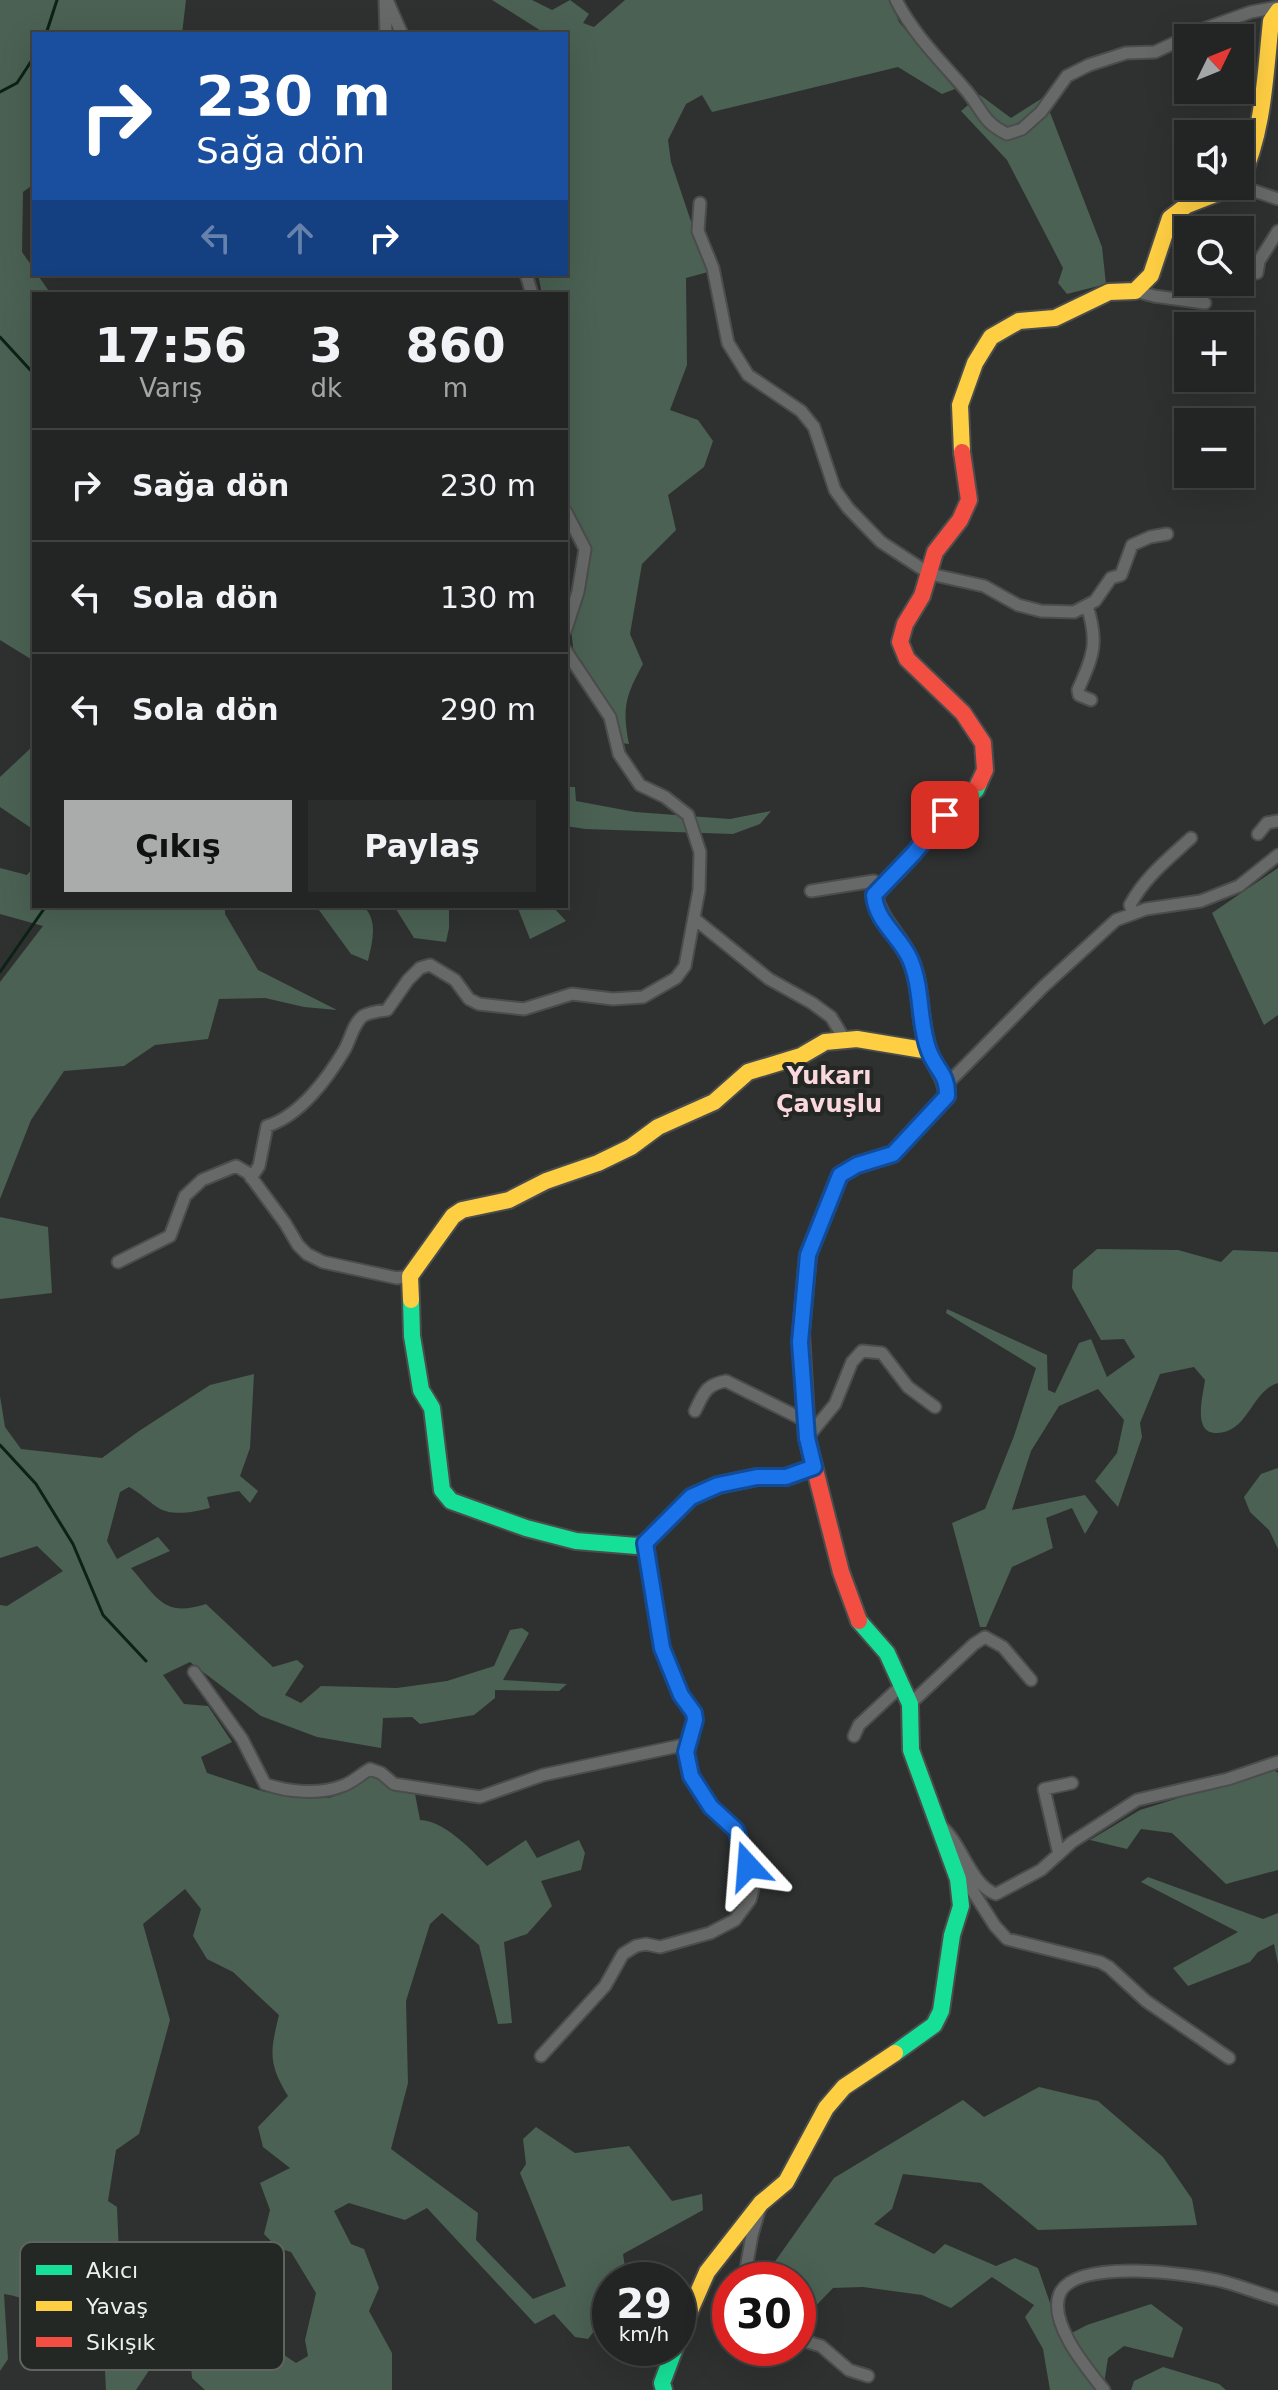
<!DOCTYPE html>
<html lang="tr">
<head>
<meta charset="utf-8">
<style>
	body { margin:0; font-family:"DejaVu Sans",sans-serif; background:#2b2d2c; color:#f1f3f6; height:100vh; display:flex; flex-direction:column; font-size:30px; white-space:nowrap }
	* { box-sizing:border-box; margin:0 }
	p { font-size:26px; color:#a3a5a6 }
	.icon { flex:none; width:44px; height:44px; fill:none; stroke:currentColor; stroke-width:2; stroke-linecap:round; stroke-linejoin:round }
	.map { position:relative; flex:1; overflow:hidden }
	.side { position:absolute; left:32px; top:292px; width:536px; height:616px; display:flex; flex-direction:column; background:#232524; border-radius:0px; box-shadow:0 8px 32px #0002,0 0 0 2px #404241 }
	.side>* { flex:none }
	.hud { position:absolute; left:32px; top:32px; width:536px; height:244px; border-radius:0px; box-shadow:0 8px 32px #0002,0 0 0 2px #404241; background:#1a4fa0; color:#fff; overflow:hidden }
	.needle { width:52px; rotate:47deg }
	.tools { position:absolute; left:1174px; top:24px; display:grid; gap:16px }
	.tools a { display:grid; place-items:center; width:80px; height:80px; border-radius:0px; background:#232524; box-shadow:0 8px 32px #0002,0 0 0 2px #404241; font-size:40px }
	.speed { position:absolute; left:592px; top:2262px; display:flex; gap:16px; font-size:40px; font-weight:700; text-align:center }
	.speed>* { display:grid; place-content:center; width:104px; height:104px; border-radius:50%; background:#232524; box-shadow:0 8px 32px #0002,0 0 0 2px #404241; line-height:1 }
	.speed small { font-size:20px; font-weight:400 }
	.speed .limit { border:12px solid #d22; background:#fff; color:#111 }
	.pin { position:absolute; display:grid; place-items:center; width:68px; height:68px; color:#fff; margin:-34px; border-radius:16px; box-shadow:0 4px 12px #0006 }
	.me { position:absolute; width:88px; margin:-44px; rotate:341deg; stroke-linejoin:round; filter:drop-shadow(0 0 6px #0008) }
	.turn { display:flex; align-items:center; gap:28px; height:168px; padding:0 32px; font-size:36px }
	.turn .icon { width:104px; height:104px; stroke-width:2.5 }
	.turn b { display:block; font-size:56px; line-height:68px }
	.lanes { display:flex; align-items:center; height:76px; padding:0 32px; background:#0003; justify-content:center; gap:40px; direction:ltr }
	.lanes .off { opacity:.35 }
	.eta { display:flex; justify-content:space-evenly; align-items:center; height:136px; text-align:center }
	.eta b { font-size:48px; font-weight:800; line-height:56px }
	.action { display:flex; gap:16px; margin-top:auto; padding:16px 32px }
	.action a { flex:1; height:92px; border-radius:0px; background:#aaacac; color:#111; font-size:32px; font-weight:800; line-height:92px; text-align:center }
	.action a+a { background:#2b2d2c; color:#f1f3f6 }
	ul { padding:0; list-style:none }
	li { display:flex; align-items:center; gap:24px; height:112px; padding:0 32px; border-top:2px solid #404241 }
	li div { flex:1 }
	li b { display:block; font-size:30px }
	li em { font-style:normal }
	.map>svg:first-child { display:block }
	.forest { fill:#4a6153 }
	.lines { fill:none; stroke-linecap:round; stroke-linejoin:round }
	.stream { stroke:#0c2216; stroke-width:3 }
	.street-casing { stroke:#4b4d4c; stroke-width:15 }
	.fast-casing { stroke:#4b4d4c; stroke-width:20 }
	.slow-casing { stroke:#4b4d4c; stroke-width:20 }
	.jam-casing { stroke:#4b4d4c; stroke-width:20 }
	.street { stroke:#676968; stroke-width:11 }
	.fast { stroke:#16e098; stroke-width:16 }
	.slow { stroke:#ffcf43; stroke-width:16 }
	.jam { stroke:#f24e42; stroke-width:16 }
	.route-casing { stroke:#114b97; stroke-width:20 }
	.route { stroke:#1a73e8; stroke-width:14 }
	.labels { text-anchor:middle; stroke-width:8; stroke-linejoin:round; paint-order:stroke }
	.quarter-label { font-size:24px; font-weight:bold; fill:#fbd8de; stroke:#242825 }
	.key { fill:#242825; stroke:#606461; stroke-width:2 }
	.key-label { font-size:22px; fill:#edefee }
</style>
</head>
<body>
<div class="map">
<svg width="1278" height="2390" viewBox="0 0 1278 2390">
	<rect width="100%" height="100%" fill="#2f3130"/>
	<!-- forest -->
	<path class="forest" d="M0 0H186L182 34H34V184L23 192 22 252 34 269V274H37L51 294H34V661L0 640Z
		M492 0H532L552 10 570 0 589 14 583 23 594 27 625 0H890L899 22 955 89 942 94 898 67 712 112 702 95 686 104 668 140 671 162 708 272 686 278 687 365 670 410 698 420 713 441 704 467 668 495 676 530 642 564 630 634 643 664C625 697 622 708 629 744L621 743 574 655 571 629 585 582 590 547 566 503V294H542L538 274H566L568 48 566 34H546Z
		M980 95 1011 118 1044 97 1102 247 1106 284 1067 294 1058 283 1063 268 1007 160 961 111Z
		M34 745V830L0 807V777Z
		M566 787H575L576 801 635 812 730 819 771 811 760 824 733 834 585 829 566 826Z
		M34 866V906H225V914L258 970 337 1010 304 1007 265 998 219 999 208 1039 155 1045 124 1066 64 1071 31 1120 0 1199V982L43 926 0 914V868L27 875Z
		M1278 868V1015L1264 1025 1212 913Z
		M316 906H363C379 921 372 942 368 961L351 954Z
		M394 906H449V928L446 942 414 938Z
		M517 906H552L566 921 530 939Z
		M0 1217 48 1227 52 1293 0 1299Z
		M1097 1249 1178 1250 1221 1262 1233 1250 1278 1252V1383C1251 1391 1249 1432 1217 1433 1192 1434 1203 1396 1205 1380L1194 1367 1160 1374 1140 1423 1142 1437 1118 1507 1095 1481 1117 1453 1124 1420 1098 1389 1059 1406 1031 1451 1012 1510 1085 1495 1098 1512 1085 1534 1072 1508 1046 1518 1053 1548 1012 1567 986 1627H980L952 1523 985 1509 1014 1436 1036 1368 946 1313 947 1309 1047 1355 1048 1390 1055 1393 1079 1343 1091 1339 1107 1377 1135 1357 1124 1339 1101 1340 1072 1288 1073 1270Z
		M254 1374 250 1448 240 1476 258 1491 250 1503 239 1491 207 1497 210 1508C194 1512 171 1517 157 1507 147 1500 140 1493 129 1487L120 1492 107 1541 117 1559 158 1537 170 1551 131 1568C157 1597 163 1618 206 1604L273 1667 297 1660 304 1666 285 1695 301 1703 321 1686 397 1688 447 1681 494 1666 510 1630 522 1628 529 1633 503 1680 567 1684 559 1691 495 1690V1698L474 1715 420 1724 412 1717 383 1718 381 1748 317 1737 261 1716 190 1662 163 1675 184 1704 208 1706 232 1742 201 1757 207 1773 265 1792 329 1798 347 1791 365 1777H375L396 1791 415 1794 420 1820C444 1821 470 1848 487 1866L526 1840 537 1858 579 1840 585 1853 581 1870 541 1881 552 1906 527 1934 504 1942 512 2023 498 2024 479 1945 442 1913 430 1924 406 2001 408 2083 391 2149 478 2213 476 2240 533 2299 566 2286 520 2173 526 2164 523 2139 536 2127 575 2153 629 2146 672 2201 702 2194 703 2210 623 2254 627 2280H610V2310L588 2339 575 2337 554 2314 535 2324 427 2208 405 2220 349 2203 334 2211 351 2244 364 2249 379 2288 369 2311 392 2353V2390H205L192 2378 189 2345 197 2319 225 2310 232 2341H247L255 2349 278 2351 296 2363 308 2356 305 2340 316 2293 291 2252 278 2248 264 2234 270 2210 260 2183 290 2168 263 2147 258 2127 288 2096C268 2063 270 2052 279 2015L233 1972 207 1959 193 1936 201 1909 185 1889 143 1924 170 2020 139 2134 116 2150 108 2201 117 2207 120 2277 129 2284 163 2254H180L177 2290 190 2301 191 2314 156 2342 158 2357 136 2390H106L105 2370 71 2371C56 2331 51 2301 4 2294L8 2359 0 2371V1605L7 1606 63 1571 37 1546 0 1558V1396L5 1427 21 1449 102 1458 139 1431 210 1385Z
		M1278 1468V1549L1269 1530 1250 1512 1244 1497 1261 1474Z
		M1272 1769 1278 1773V1870L1226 1884 1172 1833 1141 1829 1127 1849 1090 1840 1140 1810Z
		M1148 1877 1263 1919 1278 1913V1964L1274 1944 1258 1952 1250 1962 1188 1986 1173 1968 1238 1932 1141 1882Z
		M1039 2087 1098 2101 1163 2157 1192 2199 1197 2225 1038 2230 981 2183 903 2174 892 2209 874 2224 934 2254 945 2244 996 2266 1015 2258 1038 2268 1062 2338 1087 2325 1151 2304 1183 2328 1173 2358 1124 2346 1108 2358 1103 2390H1050L1043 2349 1025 2317 1034 2305 992 2277 951 2308 922 2295 863 2287 833 2288 807 2315 798 2312V2280H773L769 2270 834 2178 963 2100 984 2117Z
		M1163 2367 1219 2384 1226 2390H1131L1134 2381Z"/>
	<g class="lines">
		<!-- stream -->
		<path class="stream" d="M46 34 57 0
			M0 92 17 83 34 57
			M0 337 34 374
			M0 972 46 906
			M0 1445 36 1484 73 1544 103 1615 146 1661"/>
		<defs>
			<path id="street" d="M387 0 402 34
				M896 0C914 35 940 60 965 89 983 110 981 121 1007 134L1022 129 1041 112 1067 76 1089 65 1126 53 1155 52 1206 28 1251 12 1278 7
				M385 1 386 34
				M1240 186 1278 199
				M700 203 698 231 713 268 728 343 748 375 801 411 814 427 835 490 848 508 881 542 930 574 984 586 1018 605 1041 611 1074 612 1095 601 1111 578 1121 575 1132 545 1150 537 1167 534
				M1257 273 1259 261 1278 231
				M526 274 532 294
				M1135 291 1154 296 1205 303
				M566 512 585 549 578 592 566 629
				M1087 606C1099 643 1093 656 1078 690L1079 695 1091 700
				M1258 834 1267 823 1278 821
				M811 891 874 881 883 886
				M1133 914 1130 905C1144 878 1168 859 1191 838
				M696 920 769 979 812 1003 831 1017 845 1040
				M948 1083 1043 987 1116 920 1146 909 1201 901 1239 886 1278 855
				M251 1178 259 1166 267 1126C300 1116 328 1078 345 1049 351 1038 353 1024 363 1016 370 1012 379 1011 387 1010L408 980 420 968 430 965 455 980 469 999 479 1004 524 1009 572 994 613 999 643 997 676 978 685 966 699 890 700 852 688 815 665 797 640 785 619 754 610 717 566 651
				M118 1262 170 1236 185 1196 202 1180 236 1166 248 1173 285 1223 298 1245 307 1254 323 1262 397 1278 410 1276
				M695 1411C704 1393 705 1385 726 1381L806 1421
				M807 1438 835 1404 852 1362 862 1351 882 1353 908 1387 935 1407
				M194 1672 242 1739 265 1784C287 1792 320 1795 342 1786 352 1783 361 1774 370 1769L381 1773 394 1784 480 1797 543 1775 688 1744
				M910 1704 974 1644 985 1637 1003 1647 1031 1680
				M854 1736 859 1725 902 1685
				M940 1825C962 1843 970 1885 996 1894L1041 1870 1072 1842 1137 1800 1228 1779 1278 1762
				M1059 1854 1044 1789 1072 1783
				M960 1871 995 1926 1007 1939 1100 1962 1109 1967 1146 2001 1229 2058
				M541 2056 605 1986 623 1954 636 1946 646 1944 660 1947 710 1933 735 1920 750 1900 753 1889 736 1830 711 1807 691 1776 686 1752 695 1720 694 1713 681 1695 662 1648 645 1543
				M744 2280 752 2235 759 2211
				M798 2339 821 2346 849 2370 868 2376
				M1104 2390C1088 2370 1047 2322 1060 2293 1077 2257 1193 2274 1225 2282 1243 2287 1261 2294 1278 2299"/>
			<path id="fast" d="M411 1300 412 1336 421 1390 432 1408 442 1490 451 1501 526 1528 576 1541 637 1546 645 1543 691 1497 718 1485 757 1477H786L814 1467
				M801 1333 808 1255 840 1175 857 1165 893 1154 947 1096C947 1077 935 1067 929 1051 918 1021 923 988 910 959 900 936 879 921 874 895L914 853 945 815 976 790 979 783
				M859 1621 887 1653 910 1704 911 1750 958 1879 961 1906 952 1935 941 2011 934 2025 895 2053
				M664 2390 662 2383 675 2348"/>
			<path id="slow" d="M1240 182C1264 131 1265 76 1271 21L1278 11
				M962 452 960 405 975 363 991 337 1019 321 1055 318 1109 292 1135 291 1151 275 1170 218 1187 205 1236 186
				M411 1300 410 1276 453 1216 462 1210 509 1200 546 1181 598 1163 631 1147 658 1127 714 1102 748 1072 801 1056 825 1042 857 1039 929 1051
				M678 2338 707 2272 761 2203 786 2182 826 2108 844 2087 895 2053"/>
			<path id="jam" d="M962 452 969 500 960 520 935 552 922 596 905 624 900 642 907 659 963 713 983 743 985 770 979 783
				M801 1333 807 1438 841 1572 859 1621"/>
		</defs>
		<!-- street casing -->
		<use href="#street" class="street-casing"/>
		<!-- fast casing -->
		<use href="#fast" class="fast-casing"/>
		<!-- slow casing -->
		<use href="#slow" class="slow-casing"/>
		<!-- jam casing -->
		<use href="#jam" class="jam-casing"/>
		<!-- street -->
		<use href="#street" class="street"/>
		<!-- fast -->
		<use href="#fast" class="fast"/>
		<!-- slow -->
		<use href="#slow" class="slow"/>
		<!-- jam -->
		<use href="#jam" class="jam"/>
	</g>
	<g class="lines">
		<defs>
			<path id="route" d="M748 1866 736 1830 711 1807 691 1776 686 1752 695 1720 694 1713 681 1695 662 1648 645 1543 691 1497 718 1485 757 1477H786L814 1467 807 1438 800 1342 808 1255 840 1175 857 1165 893 1154 947 1096C948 1074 936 1070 929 1051 918 1023 923 989 910 959 900 936 876 922 874 895L914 853 945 815"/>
		</defs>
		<!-- route casing -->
		<use href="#route" class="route-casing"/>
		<!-- route -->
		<use href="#route" class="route"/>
	</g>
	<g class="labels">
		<!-- quarter labels -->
		<g class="quarter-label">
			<text x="829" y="1084">Yukarı<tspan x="829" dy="28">Çavuşlu</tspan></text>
		</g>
	</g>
	<!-- legend -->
	<rect x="20" y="2242" width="264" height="128" rx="12" class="key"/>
	<rect x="36" y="2265" width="36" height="10" fill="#16e098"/>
	<rect x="36" y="2301" width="36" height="10" fill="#ffcf43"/>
	<rect x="36" y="2337" width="36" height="10" fill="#f24e42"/>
	<g class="key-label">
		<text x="86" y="2278">Akıcı</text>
		<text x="86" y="2314">Yavaş</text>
		<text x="86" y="2350">Sıkışık</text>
	</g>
</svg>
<div class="tools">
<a><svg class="needle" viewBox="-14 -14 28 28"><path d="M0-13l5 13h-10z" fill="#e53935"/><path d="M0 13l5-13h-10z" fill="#a3a5a6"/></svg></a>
<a><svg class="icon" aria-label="sound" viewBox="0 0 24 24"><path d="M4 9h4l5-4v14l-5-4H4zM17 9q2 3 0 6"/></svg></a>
<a><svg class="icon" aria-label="search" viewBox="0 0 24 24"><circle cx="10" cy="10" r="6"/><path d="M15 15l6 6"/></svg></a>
<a>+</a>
<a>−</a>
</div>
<div class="speed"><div>29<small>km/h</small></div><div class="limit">30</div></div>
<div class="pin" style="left:945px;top:815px;background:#d93025"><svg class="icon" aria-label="arrive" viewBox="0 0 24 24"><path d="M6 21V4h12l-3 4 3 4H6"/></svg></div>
<svg class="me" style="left:748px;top:1866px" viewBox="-20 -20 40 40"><path d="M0-17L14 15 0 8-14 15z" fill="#1a73e8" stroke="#fff" stroke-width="4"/></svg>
<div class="hud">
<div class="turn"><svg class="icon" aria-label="right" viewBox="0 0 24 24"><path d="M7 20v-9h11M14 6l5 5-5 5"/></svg><div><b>230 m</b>Sağa dön</div></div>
<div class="lanes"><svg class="icon off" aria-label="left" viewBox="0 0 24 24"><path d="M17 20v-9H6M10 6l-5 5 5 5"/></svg><svg class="icon off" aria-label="ahead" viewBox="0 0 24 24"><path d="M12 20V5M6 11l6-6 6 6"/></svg><svg class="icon" aria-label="right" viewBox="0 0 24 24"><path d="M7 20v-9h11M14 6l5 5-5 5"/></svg></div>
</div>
<section class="side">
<div class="eta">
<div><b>17:56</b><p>Varış</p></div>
<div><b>3</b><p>dk</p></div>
<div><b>860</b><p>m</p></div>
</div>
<ul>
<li><svg class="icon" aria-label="right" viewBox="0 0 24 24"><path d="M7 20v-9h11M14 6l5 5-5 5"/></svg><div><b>Sağa dön</b></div><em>230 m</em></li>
<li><svg class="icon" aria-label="left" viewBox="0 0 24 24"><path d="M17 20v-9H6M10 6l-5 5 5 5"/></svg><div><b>Sola dön</b></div><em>130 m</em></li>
<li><svg class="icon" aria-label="left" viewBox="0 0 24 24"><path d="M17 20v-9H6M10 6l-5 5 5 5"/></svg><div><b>Sola dön</b></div><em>290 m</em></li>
</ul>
<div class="action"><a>Çıkış</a><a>Paylaş</a></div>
</section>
</div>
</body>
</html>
